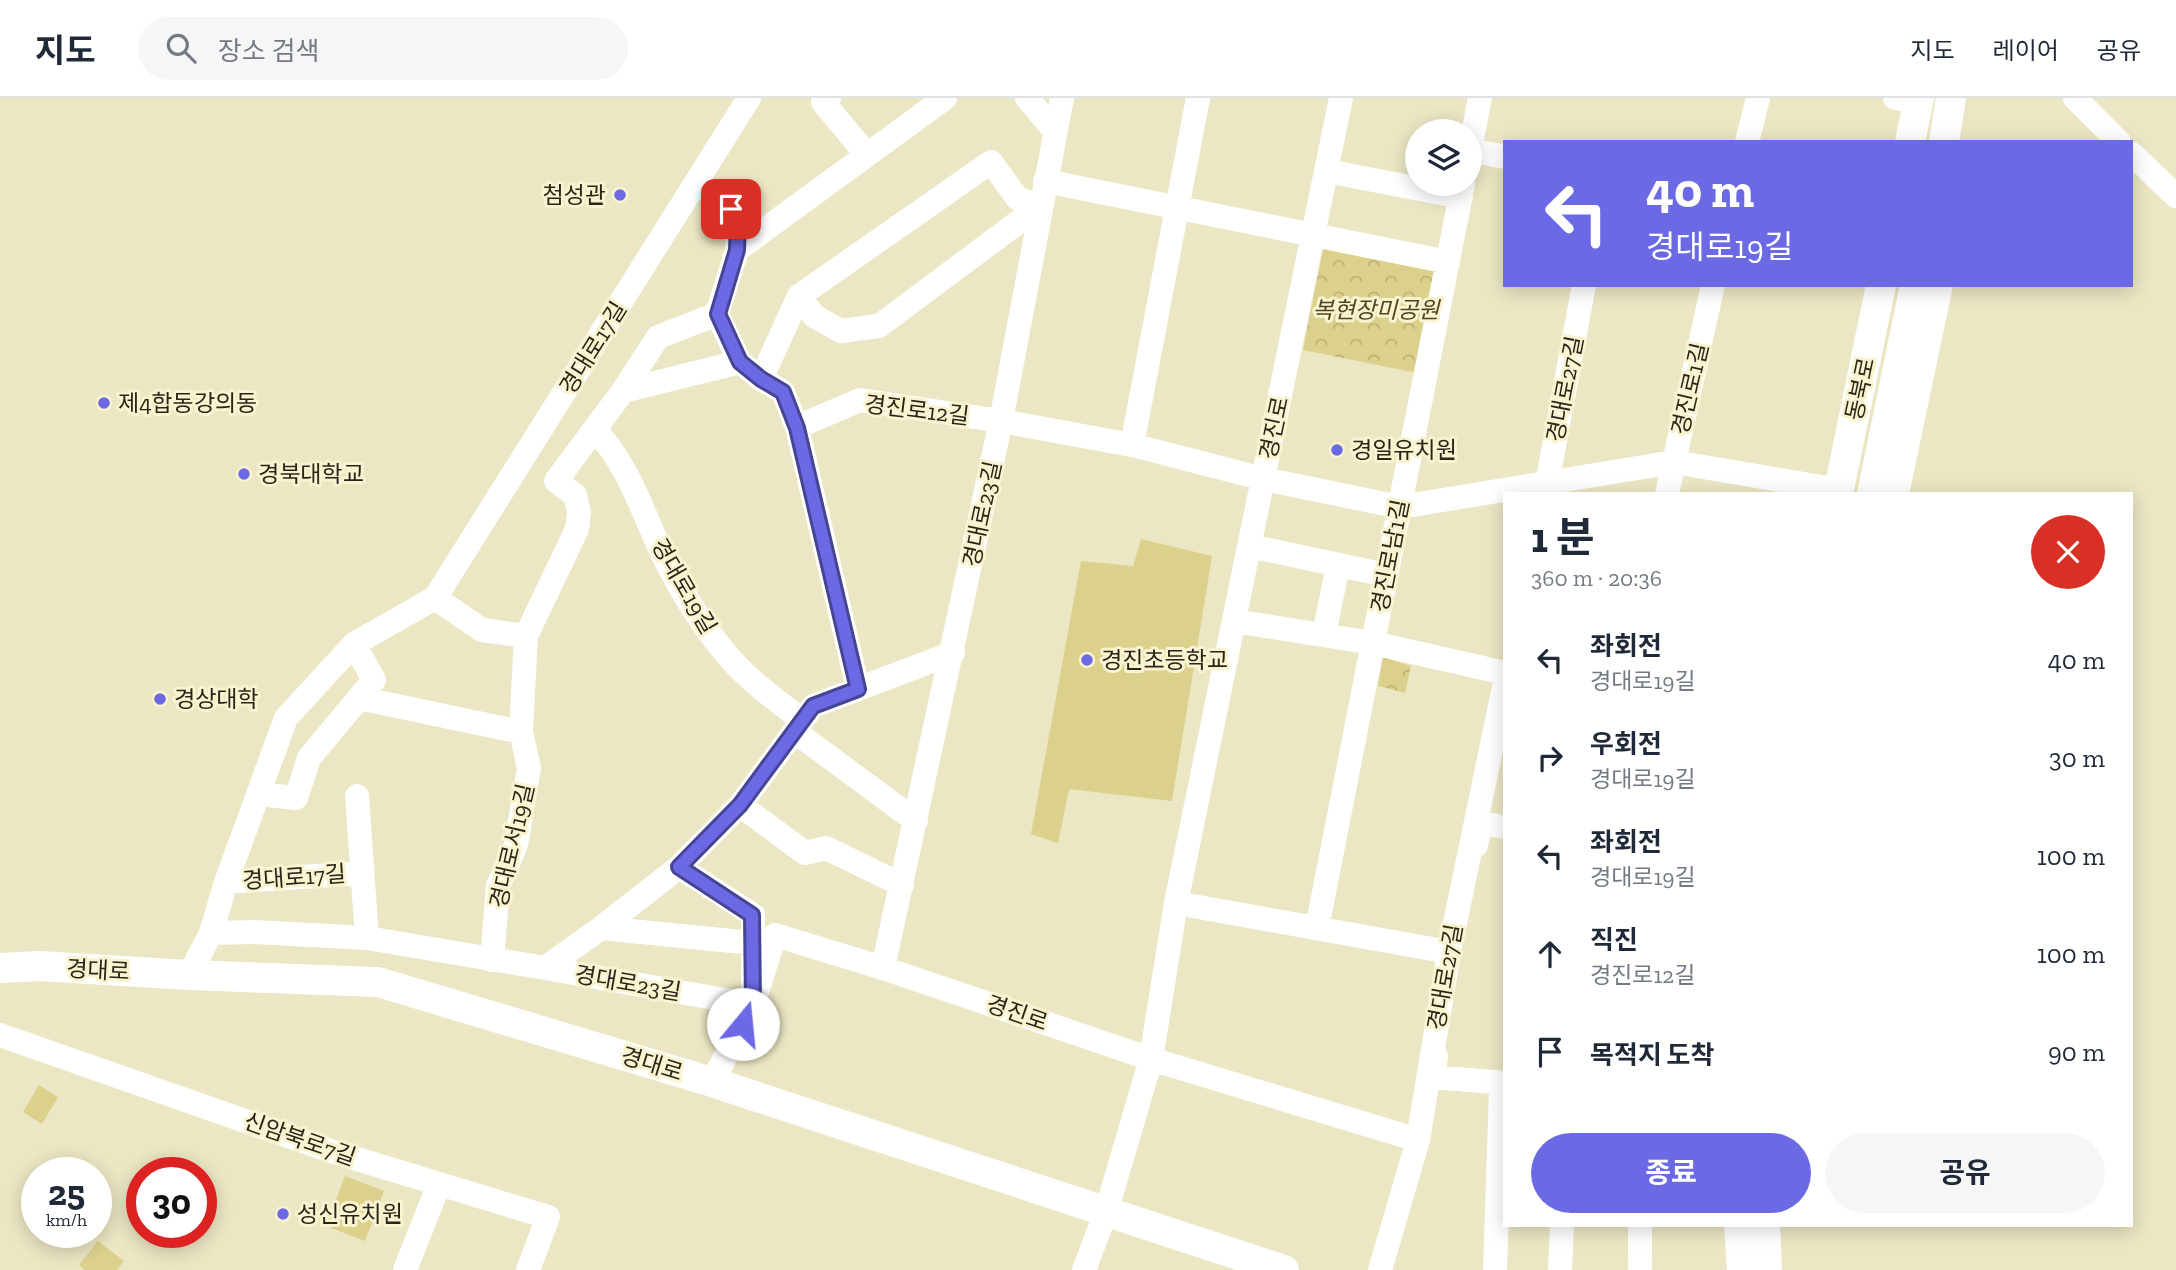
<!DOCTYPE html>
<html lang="ko">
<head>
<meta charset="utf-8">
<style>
	body { margin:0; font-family:"Zilla Slab","Noto Sans KR",serif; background:#f6f6f7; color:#1f2937; height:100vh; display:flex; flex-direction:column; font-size:26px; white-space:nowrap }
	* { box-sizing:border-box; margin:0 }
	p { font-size:23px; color:#747a83 }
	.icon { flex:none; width:38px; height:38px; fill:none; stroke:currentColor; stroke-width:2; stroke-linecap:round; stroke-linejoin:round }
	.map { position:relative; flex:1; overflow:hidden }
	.drawer { position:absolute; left:1503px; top:394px; width:630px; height:735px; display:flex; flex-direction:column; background:#fff; border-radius:0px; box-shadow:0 4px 18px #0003 }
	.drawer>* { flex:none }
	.banner { position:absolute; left:1503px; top:42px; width:630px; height:147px; border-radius:0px; box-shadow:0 4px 18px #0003; background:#6b6ae4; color:#fff; overflow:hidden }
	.tools { position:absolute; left:1405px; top:21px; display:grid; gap:14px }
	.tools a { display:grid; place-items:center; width:77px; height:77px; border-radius:50%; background:#fff; box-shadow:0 4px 18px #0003; font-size:35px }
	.speed { position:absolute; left:21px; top:1059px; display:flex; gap:14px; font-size:35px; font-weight:700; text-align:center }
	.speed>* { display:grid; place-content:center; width:91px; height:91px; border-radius:50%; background:#fff; box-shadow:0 4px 18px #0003; line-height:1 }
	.speed small { font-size:18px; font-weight:400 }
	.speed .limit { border:10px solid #d22; background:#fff; color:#111 }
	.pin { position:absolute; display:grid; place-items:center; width:60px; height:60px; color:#fff; margin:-30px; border-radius:14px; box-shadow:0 4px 10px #0006 }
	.me { position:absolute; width:77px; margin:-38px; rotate:17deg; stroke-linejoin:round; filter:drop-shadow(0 0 5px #0008) }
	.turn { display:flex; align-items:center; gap:24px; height:147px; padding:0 28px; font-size:32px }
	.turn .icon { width:91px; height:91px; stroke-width:2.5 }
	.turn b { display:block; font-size:49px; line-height:60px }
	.round { display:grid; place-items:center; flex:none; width:74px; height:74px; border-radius:37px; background:#f6f6f7 }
	.head { display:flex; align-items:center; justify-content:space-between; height:119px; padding:0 28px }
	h1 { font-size:42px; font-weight:700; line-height:52px }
	.primary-button { display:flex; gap:14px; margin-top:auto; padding:14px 28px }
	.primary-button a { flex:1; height:80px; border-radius:42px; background:#6b6ae4; color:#fff; font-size:28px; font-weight:700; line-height:80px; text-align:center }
	.primary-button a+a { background:#f6f6f7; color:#1f2937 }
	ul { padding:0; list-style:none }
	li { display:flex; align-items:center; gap:21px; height:98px; padding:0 28px }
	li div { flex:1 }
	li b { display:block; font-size:26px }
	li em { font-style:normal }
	header { display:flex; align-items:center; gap:42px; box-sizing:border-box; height:98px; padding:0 35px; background:#fff; border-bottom:2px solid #e0e1e3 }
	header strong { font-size:33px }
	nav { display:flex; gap:38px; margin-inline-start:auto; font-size:24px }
	.search { width:490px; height:63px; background:#f6f6f7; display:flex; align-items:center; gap:18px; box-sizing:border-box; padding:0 24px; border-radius:38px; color:#747a83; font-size:26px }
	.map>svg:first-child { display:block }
	.green { fill:#dcd08d }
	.park { fill:url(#park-crowns) }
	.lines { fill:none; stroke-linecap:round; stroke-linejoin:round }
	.minor { stroke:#fff; stroke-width:24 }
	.major { stroke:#fff; stroke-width:30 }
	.route-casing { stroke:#464594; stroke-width:18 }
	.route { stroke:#6b6ae4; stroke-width:12 }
	.poi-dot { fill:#6b6ae4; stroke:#f9f3d0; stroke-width:2.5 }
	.labels { text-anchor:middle; stroke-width:6; stroke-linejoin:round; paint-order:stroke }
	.poi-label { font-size:23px; fill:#292619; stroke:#f9f3d0; text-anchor:start }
	.park-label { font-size:23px; font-style:italic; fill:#4d461f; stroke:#f9f3d0 }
	.street-label { font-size:23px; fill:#292619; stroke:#f9f3d0 }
</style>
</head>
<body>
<header>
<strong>지도</strong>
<div class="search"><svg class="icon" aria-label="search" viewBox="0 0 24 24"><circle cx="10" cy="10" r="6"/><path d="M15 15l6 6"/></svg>장소 검색</div>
<nav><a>지도</a><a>레이어</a><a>공유</a></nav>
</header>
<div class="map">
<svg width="2176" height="1172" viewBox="0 0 2176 1172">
	<defs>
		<pattern id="park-crowns" width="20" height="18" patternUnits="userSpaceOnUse" patternTransform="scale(1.75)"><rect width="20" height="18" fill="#dcd08d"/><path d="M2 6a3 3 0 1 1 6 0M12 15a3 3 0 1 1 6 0" fill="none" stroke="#bdb279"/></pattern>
	</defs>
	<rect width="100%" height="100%" fill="#ebe6c3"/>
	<!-- green -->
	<path class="green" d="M1141 441 1212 458 1172 703 1069 691 1058 745 1031 736 1081 463 1133 468Z
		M39 987 58 999 42 1026 23 1014Z
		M345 1078 384 1093 365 1143 326 1128Z
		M98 1143 124 1163 117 1172H85L79 1167Z"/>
	<!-- park -->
	<path class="park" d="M1324 147 1448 173 1427 277 1303 252Z
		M1383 559 1411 568 1405 595 1378 588Z"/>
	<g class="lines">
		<!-- minor -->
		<path class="minor" d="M829 0 823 4 867 57
			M945 0 737 152 717 216 740 264 761 281 783 294 797 329 860 302 1001 323 1132 347 1264 381 1400 409 1674 364 1839 392
			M1027 0 1054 32
			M1895 0 1918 4
			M2075 0 2119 44
			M1747 44 1758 0
			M1470 51 1480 0
			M1470 52 1505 59
			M2132 56 2176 98
			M991 64 1018 101 1041 107 879 228 841 233 814 218 799 198Z
			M1327 73 1461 99
			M1045 83 1448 164
			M694 88 723 96 738 125 737 152
			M761 281 799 198
			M623 293 658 239 717 216
			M797 329 858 591
			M595 332C629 367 643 416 664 459 681 493 703 529 728 558 749 583 776 602 802 622
			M1132 347 1198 0
			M1545 396 1584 187
			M1667 396 1713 187
			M1897 396 1941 187
			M1250 448 1386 477
			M435 500 482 532 526 538
			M1234 523 1373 545 1505 575
			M1324 537 1338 467
			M359 600 521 634
			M794 633 916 723
			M259 696 296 700 309 660 374 582 354 546
			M357 698 367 840
			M740 707 805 755 826 750 902 787
			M1476 747 1481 725 1505 729
			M226 784 362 775
			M1176 805 1449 854
			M601 830 752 845
			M1317 830 1463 86
			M211 835 226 784 286 620 354 546 435 500 749 0
			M492 862 498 788 516 747 529 670 521 634 526 538 577 431 579 414 575 397 556 383 623 293 740 264
			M545 870 753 907V817L679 769
			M883 870 1151 961 1418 1042
			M189 877 211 835 254 834 367 840 545 870 601 830 679 769 740 707 813 608 953 555
			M0 937 334 1054 548 1119 528 1172
			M1436 958 1433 979 1505 985
			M712 984 753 907 775 837 883 870 1001 323 1062 0
			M1640 1127V1172
			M405 1172 439 1086
			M1084 1172 1106 1114 1151 961 1176 805 1341 0
			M1380 1172 1418 1042 1449 854 1505 584
			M1495 1172 1501 991
			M1560 1172 1562 1127"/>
		<!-- major -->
		<path class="major" d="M1910 44 1919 0
			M1944 44 1951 0
			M1838 396 1881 187
			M1872 396 1915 187
			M0 870 39 868 189 877 378 884 712 984 1284 1172
			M1739 1127 1742 1172
			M1765 1127 1767 1172"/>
	</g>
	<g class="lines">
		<defs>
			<path id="route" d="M731 111 738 125 737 152 718 216 740 264 761 281 783 294 797 330 858 591 813 608 740 707 679 769 752 817 753 907 743 926"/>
		</defs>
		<!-- route casing -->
		<use href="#route" class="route-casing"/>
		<!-- route -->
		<use href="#route" class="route"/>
	</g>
	<!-- markers -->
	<g class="poi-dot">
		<circle cx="620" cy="97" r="7"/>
		<circle cx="104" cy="305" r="7"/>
		<circle cx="1337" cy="352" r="7"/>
		<circle cx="244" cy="376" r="7"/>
		<circle cx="1087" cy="562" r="7"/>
		<circle cx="160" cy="601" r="7"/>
		<circle cx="283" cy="1116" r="7"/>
	</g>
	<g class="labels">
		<!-- poi labels -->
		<g class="poi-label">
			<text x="606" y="105" text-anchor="end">첨성관</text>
			<text x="118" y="313">제4합동강의동</text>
			<text x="1351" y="360">경일유치원</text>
			<text x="258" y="384">경북대학교</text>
			<text x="1101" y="570">경진초등학교</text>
			<text x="174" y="609">경상대학</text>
			<text x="297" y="1124">성신유치원</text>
		</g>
		<!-- park labels -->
		<g class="park-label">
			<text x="1376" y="220">복현장미공원</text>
		</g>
		<!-- street labels -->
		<g class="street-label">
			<text transform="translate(593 250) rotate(-58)" y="8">경대로17길</text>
			<text transform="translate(1565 291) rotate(-79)" y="8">경대로27길</text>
			<text transform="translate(1690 291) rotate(-77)" y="8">경진로1길</text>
			<text transform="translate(1860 291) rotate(-78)" y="8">동북로</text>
			<text transform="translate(917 312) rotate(7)" y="8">경진로12길</text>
			<text transform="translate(1274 330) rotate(-78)" y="8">경진로</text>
			<text transform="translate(982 416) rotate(-78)" y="8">경대로23길</text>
			<text transform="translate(1390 458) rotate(-79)" y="8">경진로남1길</text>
			<text transform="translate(684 488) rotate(60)" y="8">경대로19길</text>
			<text transform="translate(512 748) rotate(-77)" y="8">경대로서19길</text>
			<text transform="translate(294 779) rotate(-4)" y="8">경대로17길</text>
			<text transform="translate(98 872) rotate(3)" y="8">경대로</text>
			<text transform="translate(1445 879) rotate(-80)" y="8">경대로27길</text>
			<text transform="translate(628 885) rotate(10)" y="8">경대로23길</text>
			<text transform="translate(1017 915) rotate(19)" y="8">경진로</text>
			<text transform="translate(652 966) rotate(17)" y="8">경대로</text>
			<text transform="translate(300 1041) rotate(19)" y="8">신암북로7길</text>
		</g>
	</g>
</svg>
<div class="tools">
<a><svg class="icon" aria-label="layers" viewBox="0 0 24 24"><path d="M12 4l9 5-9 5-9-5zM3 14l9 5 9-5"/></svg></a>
</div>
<div class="speed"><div>25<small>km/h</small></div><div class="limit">30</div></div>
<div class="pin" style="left:731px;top:111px;background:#d93025"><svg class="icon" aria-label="arrive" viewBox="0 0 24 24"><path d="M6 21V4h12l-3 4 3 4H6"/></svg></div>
<svg class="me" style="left:743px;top:926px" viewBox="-20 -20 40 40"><circle r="19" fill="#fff"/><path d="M0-13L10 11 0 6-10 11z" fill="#6b6ae4"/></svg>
<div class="banner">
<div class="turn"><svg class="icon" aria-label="left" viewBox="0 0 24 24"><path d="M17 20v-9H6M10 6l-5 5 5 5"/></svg><div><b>40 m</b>경대로19길</div></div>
</div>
<section class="drawer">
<div class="head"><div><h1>1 분</h1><p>360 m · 20:36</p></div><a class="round" style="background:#d93025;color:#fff"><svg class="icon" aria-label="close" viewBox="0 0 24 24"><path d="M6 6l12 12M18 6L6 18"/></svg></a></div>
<ul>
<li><svg class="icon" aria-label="left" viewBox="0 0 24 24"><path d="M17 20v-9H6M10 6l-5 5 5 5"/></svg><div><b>좌회전</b><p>경대로19길</p></div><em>40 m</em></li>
<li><svg class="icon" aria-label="right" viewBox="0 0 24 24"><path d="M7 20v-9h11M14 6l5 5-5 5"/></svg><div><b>우회전</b><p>경대로19길</p></div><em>30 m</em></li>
<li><svg class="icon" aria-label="left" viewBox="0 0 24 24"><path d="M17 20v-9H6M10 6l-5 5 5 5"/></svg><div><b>좌회전</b><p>경대로19길</p></div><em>100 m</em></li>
<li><svg class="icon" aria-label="ahead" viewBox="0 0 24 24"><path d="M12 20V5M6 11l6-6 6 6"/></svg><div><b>직진</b><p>경진로12길</p></div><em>100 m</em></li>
<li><svg class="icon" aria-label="arrive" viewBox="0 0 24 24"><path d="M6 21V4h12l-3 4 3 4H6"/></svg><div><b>목적지 도착</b></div><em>90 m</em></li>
</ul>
<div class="primary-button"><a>종료</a><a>공유</a></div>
</section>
</div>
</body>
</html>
